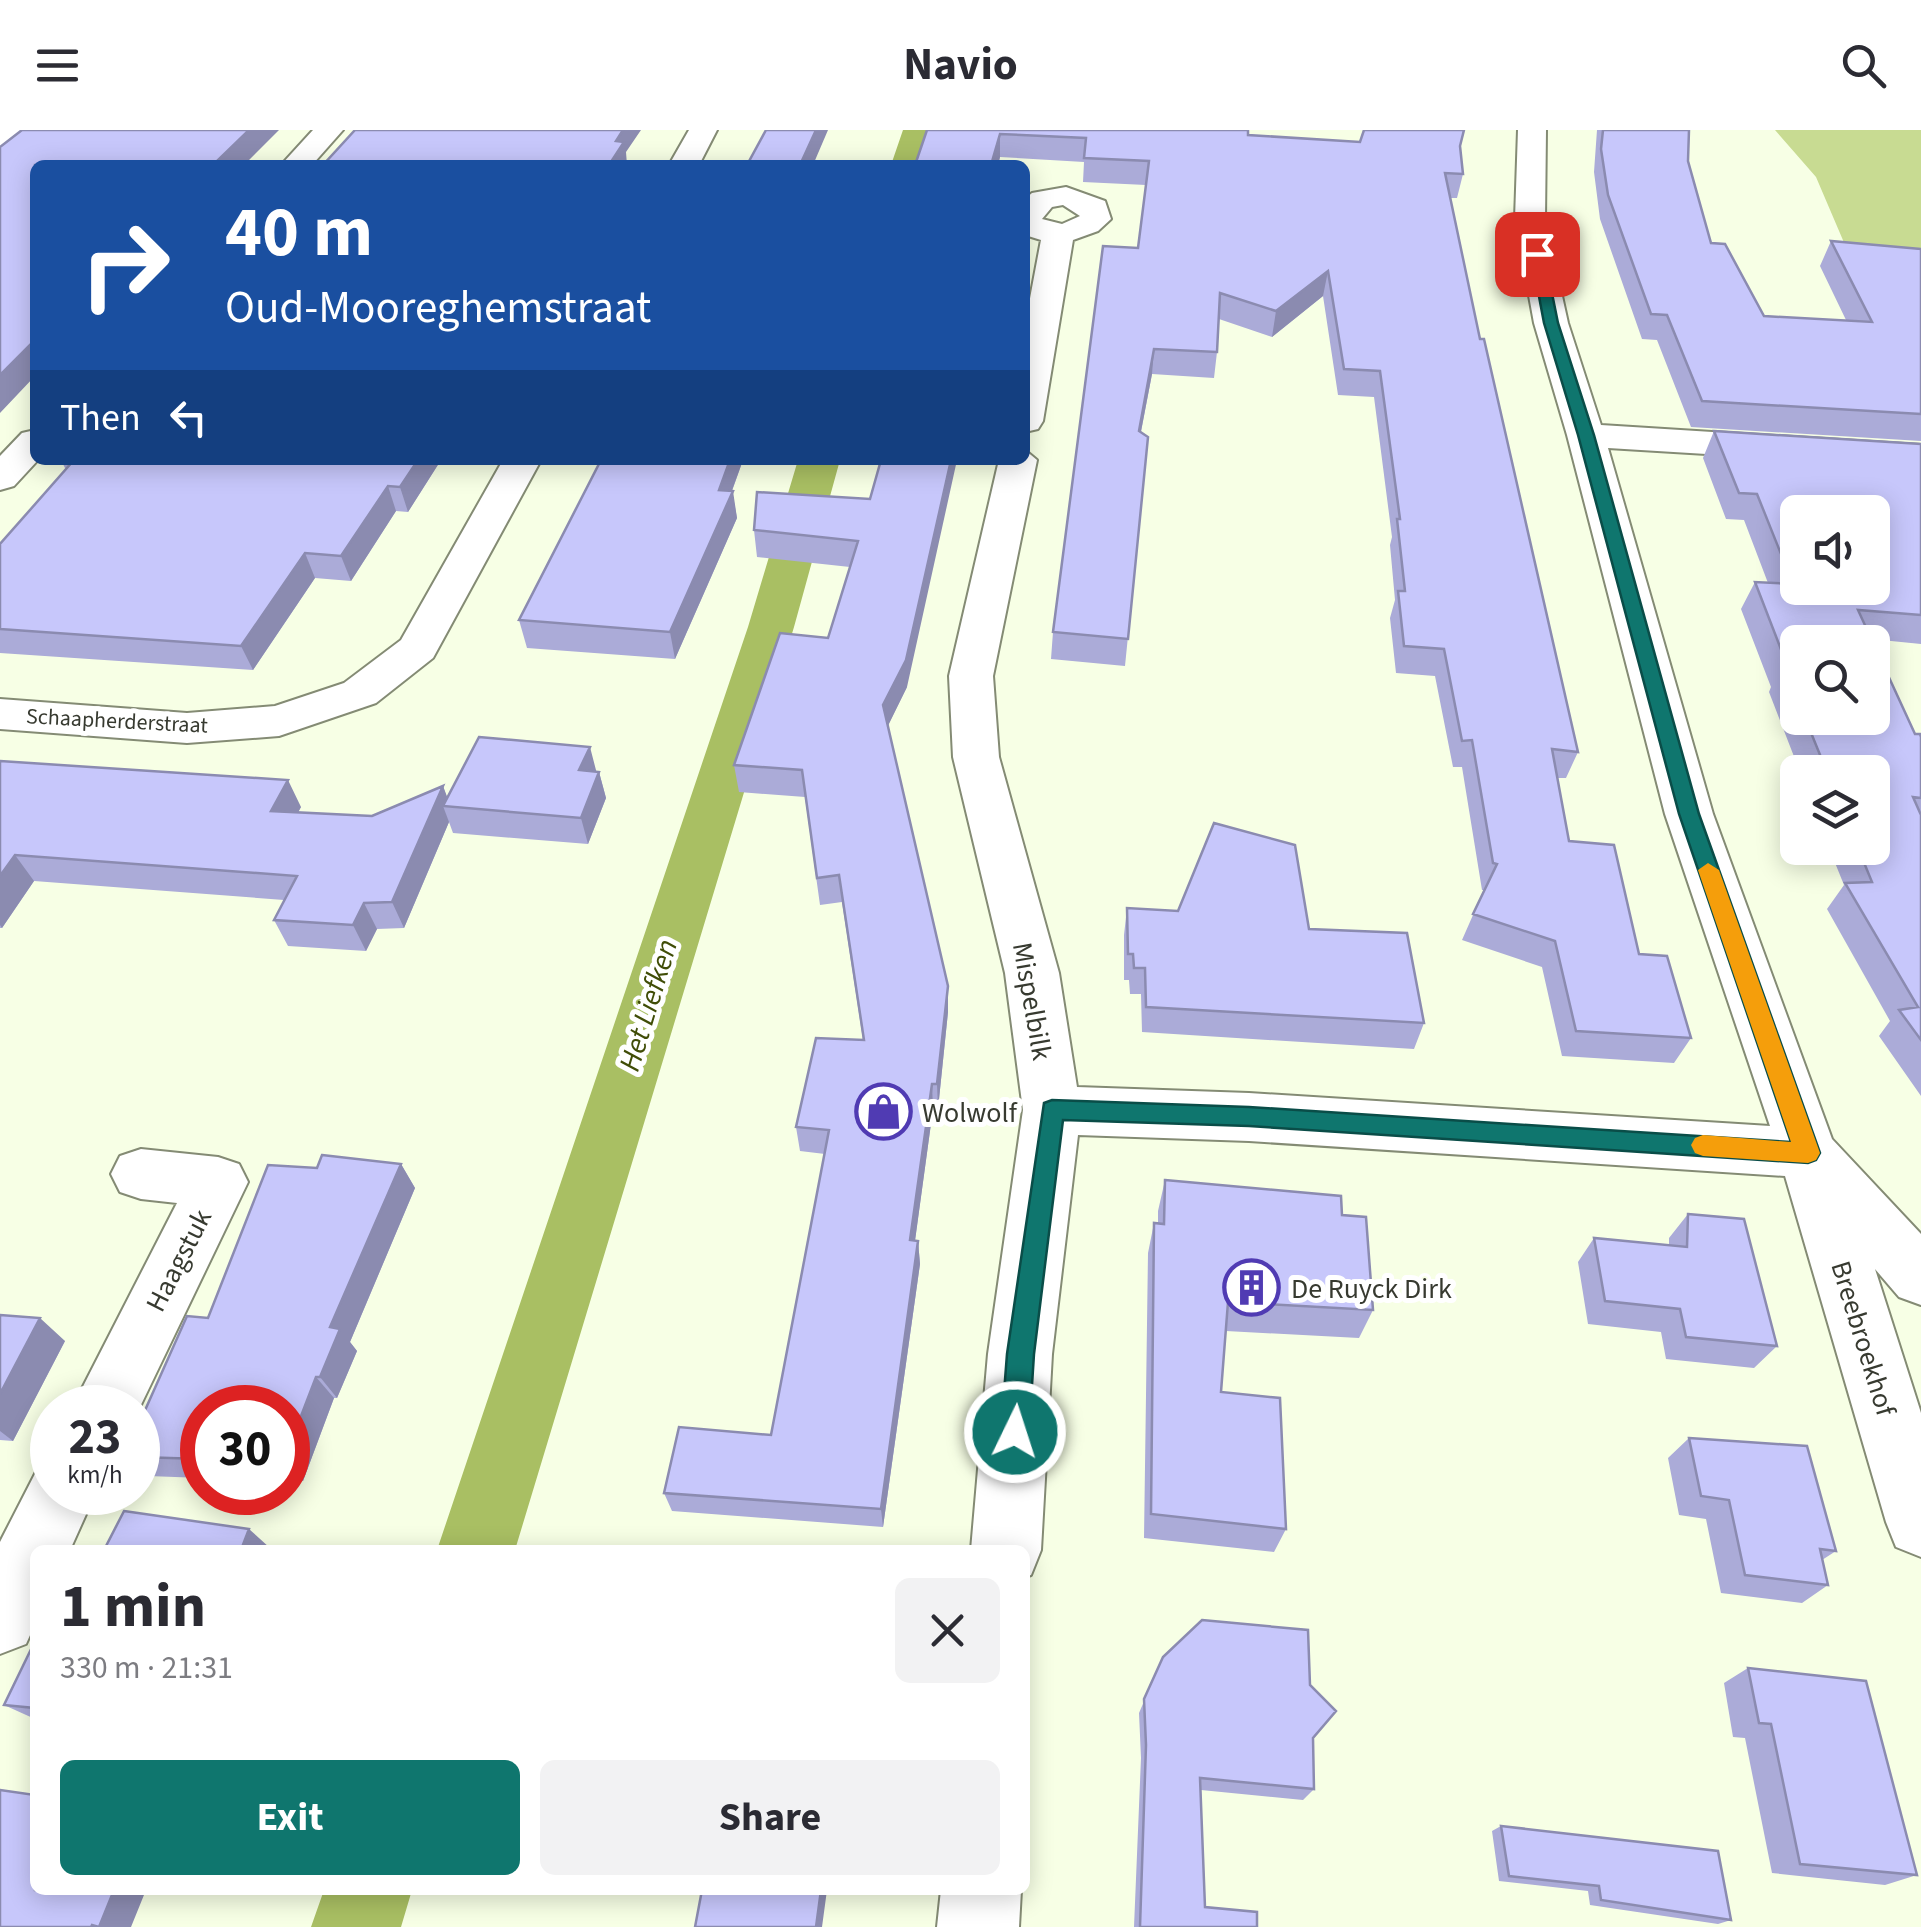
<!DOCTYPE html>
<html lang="en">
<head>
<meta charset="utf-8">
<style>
	body { margin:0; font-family:"Source Sans 3",sans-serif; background:#f2f2f3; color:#2b2b33; height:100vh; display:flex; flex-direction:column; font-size:38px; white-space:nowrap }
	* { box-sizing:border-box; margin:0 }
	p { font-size:32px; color:#7c7c81 }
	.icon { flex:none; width:55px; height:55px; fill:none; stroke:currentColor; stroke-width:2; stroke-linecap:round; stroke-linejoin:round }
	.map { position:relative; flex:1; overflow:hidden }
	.drawer { position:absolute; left:30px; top:1415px; width:1000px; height:350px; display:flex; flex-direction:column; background:#fff; border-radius:15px; box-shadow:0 5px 25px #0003 }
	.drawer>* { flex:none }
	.hud { position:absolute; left:30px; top:30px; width:1000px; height:305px; border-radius:15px; box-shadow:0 5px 25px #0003; background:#1a4fa0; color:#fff; overflow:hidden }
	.buttons { position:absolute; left:1780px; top:365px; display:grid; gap:20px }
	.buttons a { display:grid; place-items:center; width:110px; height:110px; border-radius:15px; background:#fff; box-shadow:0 5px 25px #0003; font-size:50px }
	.speed { position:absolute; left:30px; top:1255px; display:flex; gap:20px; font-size:50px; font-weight:700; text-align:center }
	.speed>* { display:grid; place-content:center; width:130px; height:130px; border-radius:50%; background:#fff; box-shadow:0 5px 25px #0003; line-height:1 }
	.speed small { font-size:25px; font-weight:400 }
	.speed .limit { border:15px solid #d22; background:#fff; color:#111 }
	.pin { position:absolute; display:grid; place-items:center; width:85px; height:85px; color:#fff; margin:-42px; border-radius:20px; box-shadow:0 5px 15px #0006 }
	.me { position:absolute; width:110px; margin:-55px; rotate:4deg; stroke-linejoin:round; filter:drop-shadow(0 0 8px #0008) }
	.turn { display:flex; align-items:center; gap:35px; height:210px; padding:0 30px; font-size:45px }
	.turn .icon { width:130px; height:130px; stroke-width:2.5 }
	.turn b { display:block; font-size:70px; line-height:85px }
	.then { display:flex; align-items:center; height:95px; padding:0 30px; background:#0003; gap:20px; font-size:38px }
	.round { display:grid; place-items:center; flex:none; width:105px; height:105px; border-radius:15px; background:#f2f2f3 }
	.summary { display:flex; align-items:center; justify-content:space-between; height:170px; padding:0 30px }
	h1 { font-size:60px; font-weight:700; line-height:75px }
	.action { display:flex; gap:20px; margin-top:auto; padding:20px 30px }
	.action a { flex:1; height:115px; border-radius:15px; background:#0f766e; color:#fff; font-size:40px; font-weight:700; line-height:115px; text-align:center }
	.action a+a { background:#f2f2f3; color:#2b2b33 }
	header { display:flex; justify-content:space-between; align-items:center; height:130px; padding:0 30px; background:#fff; font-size:45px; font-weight:700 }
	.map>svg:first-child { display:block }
	.green { fill:#c8db92 }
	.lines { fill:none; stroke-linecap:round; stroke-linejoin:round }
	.canal { fill:#a9bf63; fill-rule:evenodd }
	.street-casing { stroke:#848b74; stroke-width:4 }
	.street { fill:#fff; fill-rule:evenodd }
	.wall { fill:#ababd8; fill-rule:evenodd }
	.shaded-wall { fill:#8b8bb0 }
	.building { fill:#c7c7fb; stroke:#8b8bb0; stroke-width:2.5; fill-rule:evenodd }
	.route { fill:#0f766e; stroke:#0a4d48; stroke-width:2.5 }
	.slow { fill:#f59e0b }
	.labels { text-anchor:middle; stroke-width:10; stroke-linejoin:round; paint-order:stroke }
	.far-street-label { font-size:22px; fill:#373a30; stroke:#fff }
	.street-label { font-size:28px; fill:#373a30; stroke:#fff }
	.poi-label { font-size:28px; fill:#373a30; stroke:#fff; text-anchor:start }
	.water-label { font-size:30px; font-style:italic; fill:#404d07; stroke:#fff }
</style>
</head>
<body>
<header><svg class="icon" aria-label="menu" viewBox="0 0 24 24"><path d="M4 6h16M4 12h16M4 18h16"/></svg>Navio<svg class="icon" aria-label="search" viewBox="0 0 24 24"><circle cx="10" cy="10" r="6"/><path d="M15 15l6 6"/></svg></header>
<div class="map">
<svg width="1921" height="1797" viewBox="0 0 1921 1797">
	<rect width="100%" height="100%" fill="#f7ffe5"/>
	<!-- green -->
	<path class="green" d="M1775 0H1921V156L1860 150 1816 47Z"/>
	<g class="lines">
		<!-- canal -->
		<path class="canal" d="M903 0H933L923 35H891Z
			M798 330H840L794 497 515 1420H437L748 497Z
			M324 1760H412L401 1797H311Z"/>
		<defs>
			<path id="street" d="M0 0H30L10 19 0 22Z
				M313 0H343L312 35H281Z
				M689 0H717L699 35H669Z
				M1518 0H1546L1545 89 1568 193 1601 295 1921 315V337L1608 318 1713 684 1832 1009 1921 1104V1175L1899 1167 1875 1139 1921 1283V1427L1896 1417 1886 1392 1785 1046 1249 1011 1078 1005 1052 1224 1041 1420 1031 1445 1025 1447V1420H971L988 1224 1023 980 1005 843 953 627 949 546 999 330H1025V320L1037 330 993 546 999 627 1059 843 1077 957 1249 963 1770 996 1665 684 1567 305 1534 193 1515 89Z
				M1066 57 1105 71 1111 89 1098 101 1073 110 1043 291 1038 299 1025 302V195L1041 110 1025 105V69L1032 63ZM1063 75 1080 86 1062 94 1042 89 1052 77Z
				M35 300 38 330 14 356 0 360V326L22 303Z
				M503 330H541L433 528 376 573 279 606 187 613 0 599V569L187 583 275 576 344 553 401 510Z
				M141 1019 218 1027 239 1034 248 1052 138 1281V1278H72L177 1073 141 1069 120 1062 111 1044 120 1026Z
				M52 1332V1362H96L70 1420H35V1494L26 1514 0 1524V1412L38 1338Z
				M941 1760H1021L1019 1797H937Z"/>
		</defs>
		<!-- street casing -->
		<use href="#street" class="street-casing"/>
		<!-- street -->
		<use href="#street" class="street"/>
	</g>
	<!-- wall -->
	<path class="wall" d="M927 0 1248 5 1360 12 1460 16 1463 44 1457 68H1450L1480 209 1578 622 1566 648H1557L1569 711 1691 908 1674 933 1562 926 1542 837 1462 810 1484 760H1482L1462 637H1453L1435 546 1396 543 1390 488 1395 470 1390 415 1392 407 1374 267 1338 265 1323 166 1272 207 1219 189 1217 222 1214 248 1152 244 1141 302 1148 307 1125 536 1051 529 1053 502 1138 118 1146 55 1083 52 1084 32 1000 27 998 35H915Z
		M1597 0H1689L1688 31 1711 113 1764 186 1846 190 1820 136 1831 111 1921 119V311L1691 297 1657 210 1642 209 1600 89 1594 42Z
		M1714 301 1921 314V514L1871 509 1915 604 1921 607V966L1879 906 1890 891 1827 779 1844 755 1829 718H1872V642H1800L1769 562 1771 557 1741 479 1755 452 1768 453 1744 390 1726 389 1703 328ZM1798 512 1872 588H1798Z
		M61 330H441L408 382 396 381 351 451 315 448 253 540 0 523V414L66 340Z
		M601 330H743L732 361 737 388 675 529 527 518 519 490Z
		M870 369 907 557 888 595 948 882 938 979H933L915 1110 918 1111 920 1134 883 1397 672 1381 664 1363 771 1305 825 1024 800 1021 796 997 863 910 842 772 820 775 805 667 739 662 734 635 828 508 850 437 757 427 754 400Z
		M0 631 301 677 298 682 372 686 443 656 447 668 596 642H599L606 668 588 714 453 703 449 692 404 798 377 799 366 821 288 816 274 790 284 770 34 751 2 798H0Z
		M1127 778 1309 799 1424 893 1414 919 1142 902 1141 864H1130L1129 850H1124V805Z
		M401 1034 415 1058 350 1212 357 1221 337 1268H334L303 1351 288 1350V1278H202V1348L148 1346 138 1338V1296L208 1188 317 1038Z
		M1165 1050 1342 1085 1373 1180 1359 1208 1226 1201 1221 1262 1286 1399 1274 1422 1144 1408 1148 1123 1154 1093H1158V1081Z
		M1688 1084 1777 1216 1754 1238 1666 1229 1661 1202 1588 1194 1578 1132 1594 1108 1669 1115V1108Z
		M0 1185 65 1211 13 1311 0 1310Z
		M1689 1308 1836 1421 1822 1430 1828 1455 1802 1473 1721 1463 1706 1389 1679 1385 1668 1328Z
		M35 1511V1589L4 1575Z
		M1163 1527 1310 1555 1314 1659 1303 1670 1201 1660 1205 1777 1257 1797H1134L1141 1628 1139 1583Z
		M1748 1538 1917 1745 1885 1755 1772 1743 1745 1608 1733 1607 1724 1553Z
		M1501 1696 1731 1790 1718 1794 1590 1775 1588 1761 1499 1751 1492 1701Z"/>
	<!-- shaded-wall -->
	<path class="shaded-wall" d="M249 0H279L244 35H213Z
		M623 0H641L626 22 627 35H609L616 11Z
		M816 0H828L813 35H800Z
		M1000 4V27L998 35H991Z
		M1328 141 1323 166 1272 207 1276 181Z
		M35 210V246L0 283V245Z
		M1154 219 1152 244 1136 327 1139 301Z
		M418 330H441L408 382 400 357Z
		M730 330H743L726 377 733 361 737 388 675 529 670 502Z
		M951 330H957L907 557 885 602 883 575Z
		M388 356 396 381 351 451 341 426Z
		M305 423 315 448 253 540 241 516Z
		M590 617 597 644 579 640Z
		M599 642 606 668 588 714 581 688Z
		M288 650 301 677 285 707 271 681Z
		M443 656 451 677 443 676 449 692 404 798 392 772Z
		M15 725 34 751 2 798 0 795V746Z
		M364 773 377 799 366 821 353 795Z
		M948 856V882L938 979 937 954Z
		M932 954 933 979 912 1133 910 1110Z
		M401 1034 415 1058 350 1212 357 1221 337 1268 320 1247 330 1197Z
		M918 1111 920 1134 883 1397 881 1379Z
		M40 1188 65 1211 13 1311 0 1301V1264Z
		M316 1247 334 1268 303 1351 288 1336V1320Z
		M249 1399 270 1418 269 1420H241Z
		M114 1760H146L131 1797H91Z
		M821 1760H827L822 1797H816Z"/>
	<!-- building -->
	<path class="building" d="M22 0H249L213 35H35V210L0 245V17Z
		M355 0H623L616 11 624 12 609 35H323Z
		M766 0H816L800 35H747Z
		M927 0H1248V5L1360 12 1364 0H1464L1460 16 1463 44 1445 43 1480 209H1484L1578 622 1552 619 1569 711 1614 715 1639 824 1667 826 1691 908 1576 901 1555 811 1473 784 1497 734 1493 733 1472 610 1462 611 1444 519 1404 516 1398 461H1405L1397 389H1400L1380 241 1344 239 1328 141 1276 181 1220 163 1217 222 1154 219 1139 301 1148 307 1128 509 1053 502 1103 116 1138 118 1149 31 1084 28 1086 8 1000 4 991 35H915Z
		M1603 0H1689L1688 31 1711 113 1725 114 1764 186 1872 192 1831 111 1921 119V284L1702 271 1667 185 1651 184 1608 65 1601 19Z
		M1714 301 1921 314V485L1858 480 1915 604H1920L1921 607V668L1913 667 1921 685V910L1899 880 1918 877 1845 753 1872 752 1858 718H1872V642H1827L1805 588H1872V512H1798V569L1784 535H1787L1755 452 1793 454 1757 364 1739 363ZM1798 382H1872V458H1798Z
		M74 330H418L400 357 388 356 341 426 305 423 241 516 0 499V414Z
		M601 330H730L719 360 733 361 670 502 519 490Z
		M881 330H951L906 530 883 575 948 856 937 954H932L910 1110 918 1111 881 1379 664 1363 679 1297 771 1305 829 1000 796 997 816 908 864 910 839 745 817 748 802 640 734 635 780 503 828 508 858 411 754 400 757 362 870 369Z
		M479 607 590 617 579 640 599 642 581 688 443 676Z
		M0 631 288 650 271 681 372 686 443 656 392 772 364 773 353 795 274 790 297 746 15 725 0 746Z
		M1214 693 1295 715 1309 799 1407 803 1424 893 1146 877 1145 838H1134L1133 824H1128L1127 778 1178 781Z
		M322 1025 401 1034 330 1197 340 1199 320 1247H316L288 1320V1278H202V1329L138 1327V1296L187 1186 208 1188 268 1035 317 1038Z
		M1165 1050 1341 1066 1342 1085 1366 1087 1373 1180 1228 1172 1221 1262 1280 1268 1286 1399 1151 1384 1154 1093 1164 1094Z
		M1688 1084 1744 1089 1777 1216 1686 1207 1680 1179 1605 1171 1594 1108 1687 1117Z
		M0 1185 40 1188 0 1264Z
		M1689 1308 1807 1316 1836 1421 1820 1419 1828 1455 1745 1445 1729 1370 1701 1366Z
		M124 1381 249 1399 241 1420H104Z
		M1202 1490 1308 1500 1310 1555 1336 1581 1313 1608 1314 1659 1200 1648 1205 1777 1257 1782V1797H1140L1146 1615 1144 1569 1163 1527Z
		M35 1511V1578L4 1575Z
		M1748 1538 1866 1551 1917 1745 1800 1734 1771 1594 1759 1593Z
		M0 1660 35 1665V1760H114L99 1797 92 1795 91 1797H0Z
		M1501 1696 1718 1721 1731 1790 1601 1770 1599 1756 1509 1746Z
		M702 1760H821L816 1797H695Z"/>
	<!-- route -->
	<path class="route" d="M1537 120 1544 124 1558 193 1594 305 1699 684 1820 1023 1816 1030 1808 1033 1249 996 1063 990 1034 1224 1029 1302 1025 1312 1015 1316 1005 1312 1001 1302 1007 1224 1044 973 1052 970 1249 977 1791 1012 1679 684 1578 305 1544 193 1531 124Z"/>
	<!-- slow -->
	<path class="slow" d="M1708 733 1719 740 1820 1023 1816 1030 1808 1033 1703 1026 1695 1023 1691 1015 1695 1008 1703 1005 1791 1012 1698 740Z"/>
	<!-- icons -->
	<defs>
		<symbol id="shop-ring" viewBox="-11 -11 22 22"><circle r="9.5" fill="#fff" stroke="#503bb3" stroke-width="1.5"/><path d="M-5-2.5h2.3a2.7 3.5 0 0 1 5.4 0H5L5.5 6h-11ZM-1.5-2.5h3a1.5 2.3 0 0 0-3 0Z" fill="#503bb3"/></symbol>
		<symbol id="building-ring" viewBox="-11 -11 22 22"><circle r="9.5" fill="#fff" stroke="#503bb3" stroke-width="1.5"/><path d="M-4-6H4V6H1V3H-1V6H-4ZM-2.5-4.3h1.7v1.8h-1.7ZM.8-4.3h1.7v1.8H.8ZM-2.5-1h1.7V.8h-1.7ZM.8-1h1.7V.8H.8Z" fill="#503bb3"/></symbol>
	</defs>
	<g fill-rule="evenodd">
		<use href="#shop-ring" x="852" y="950" width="63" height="63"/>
		<use href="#building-ring" x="1220" y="1126" width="63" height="63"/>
	</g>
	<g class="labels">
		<!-- far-street labels -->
		<g class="far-street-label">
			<text transform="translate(117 590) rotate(3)" y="8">Schaapherderstraat</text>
		</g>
		<!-- street labels -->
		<g class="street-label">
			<text transform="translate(1033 871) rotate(80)" y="10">Mispelbilk</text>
			<text transform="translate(178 1130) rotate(-63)" y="10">Haagstuk</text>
			<text transform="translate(1864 1208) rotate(73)" y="10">Breebroekhof</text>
		</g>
		<!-- poi labels -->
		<g class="poi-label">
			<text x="922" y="992">Wolwolf</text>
			<text x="1291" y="1168">De Ruyck Dirk</text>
		</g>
		<!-- water labels -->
		<g class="water-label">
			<text transform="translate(648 875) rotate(-73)" y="10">Het Liefken</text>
		</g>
	</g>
</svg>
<div class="buttons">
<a><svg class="icon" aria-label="sound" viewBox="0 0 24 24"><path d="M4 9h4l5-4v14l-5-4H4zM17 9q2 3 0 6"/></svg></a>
<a><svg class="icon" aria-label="search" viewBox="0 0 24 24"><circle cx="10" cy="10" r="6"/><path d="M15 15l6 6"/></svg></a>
<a><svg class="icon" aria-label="layers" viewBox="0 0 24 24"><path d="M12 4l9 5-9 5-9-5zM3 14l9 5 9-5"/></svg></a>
</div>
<div class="speed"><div>23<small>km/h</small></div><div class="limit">30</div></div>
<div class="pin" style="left:1537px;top:124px;background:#d93025"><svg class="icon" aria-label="arrive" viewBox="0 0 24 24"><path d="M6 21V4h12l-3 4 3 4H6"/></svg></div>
<svg class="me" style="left:1015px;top:1302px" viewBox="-20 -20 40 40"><circle r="17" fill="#0f766e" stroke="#fff" stroke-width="3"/><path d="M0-11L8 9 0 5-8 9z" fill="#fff"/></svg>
<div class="hud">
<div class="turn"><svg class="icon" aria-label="right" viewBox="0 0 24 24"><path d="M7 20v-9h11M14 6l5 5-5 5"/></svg><div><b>40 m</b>Oud-Mooreghemstraat</div></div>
<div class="then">Then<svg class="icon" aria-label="left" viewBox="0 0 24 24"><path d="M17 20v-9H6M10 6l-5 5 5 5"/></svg></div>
</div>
<section class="drawer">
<div class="summary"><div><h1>1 min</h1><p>330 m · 21:31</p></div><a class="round"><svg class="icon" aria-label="close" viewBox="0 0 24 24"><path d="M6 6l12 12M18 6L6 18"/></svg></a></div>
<div class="action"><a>Exit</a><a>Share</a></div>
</section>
</div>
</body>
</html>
